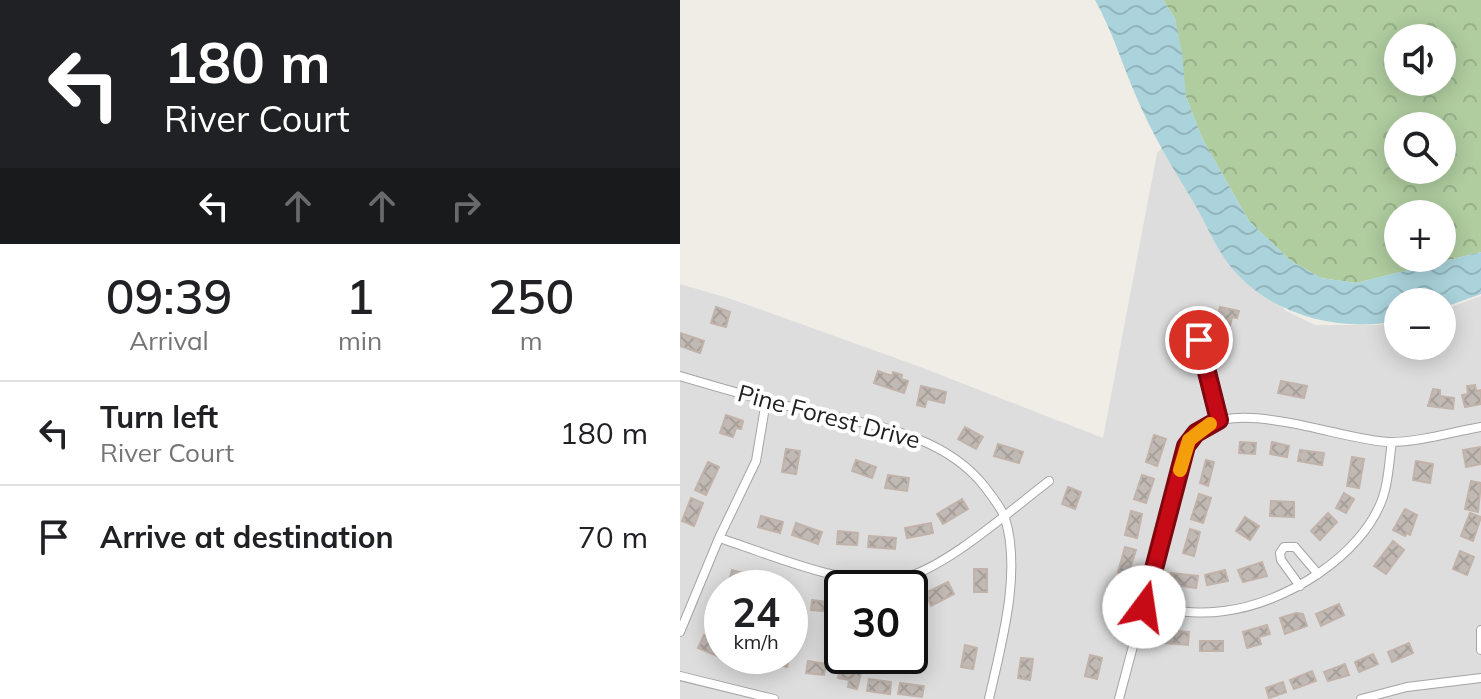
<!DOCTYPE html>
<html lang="en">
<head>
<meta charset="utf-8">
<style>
	body { margin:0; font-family:Mulish,sans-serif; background:#f2f2f2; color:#202124; height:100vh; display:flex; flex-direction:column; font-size:30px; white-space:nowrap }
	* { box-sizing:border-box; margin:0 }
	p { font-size:26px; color:#757577 }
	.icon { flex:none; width:44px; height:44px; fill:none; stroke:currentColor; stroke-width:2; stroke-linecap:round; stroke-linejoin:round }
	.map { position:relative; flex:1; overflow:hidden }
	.panel { display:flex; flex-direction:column; background:#fff; width:680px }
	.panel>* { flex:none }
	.hud { background:#202124; color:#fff; overflow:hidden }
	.controls { position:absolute; left:704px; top:24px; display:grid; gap:16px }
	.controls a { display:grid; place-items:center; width:72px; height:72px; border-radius:50%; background:#fff; box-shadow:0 4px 20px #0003; font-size:40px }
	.speed { position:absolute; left:24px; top:570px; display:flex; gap:16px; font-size:40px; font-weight:700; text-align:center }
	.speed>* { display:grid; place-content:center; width:104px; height:104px; border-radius:50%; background:#fff; box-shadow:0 4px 20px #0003; line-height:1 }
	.speed small { font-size:20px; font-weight:400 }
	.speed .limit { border:4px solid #111; border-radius:12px; background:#fff; color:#111 }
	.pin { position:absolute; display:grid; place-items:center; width:68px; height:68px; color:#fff; margin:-34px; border:4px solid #fff; border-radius:50%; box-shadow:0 2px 8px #0007 }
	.me { position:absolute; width:88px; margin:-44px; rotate:14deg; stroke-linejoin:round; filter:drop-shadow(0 0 6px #0008) }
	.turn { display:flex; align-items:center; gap:28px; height:168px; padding:0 32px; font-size:36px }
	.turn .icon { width:104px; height:104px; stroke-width:2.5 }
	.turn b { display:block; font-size:56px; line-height:68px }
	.lanes { display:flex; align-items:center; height:76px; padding:0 32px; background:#0003; justify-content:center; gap:40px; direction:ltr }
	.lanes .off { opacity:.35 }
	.eta { display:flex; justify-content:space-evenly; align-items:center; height:136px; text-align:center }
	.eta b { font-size:48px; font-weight:600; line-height:56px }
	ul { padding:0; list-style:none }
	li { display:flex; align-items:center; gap:24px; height:104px; padding:0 32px; border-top:2px solid #e0e0e0 }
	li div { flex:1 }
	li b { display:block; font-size:30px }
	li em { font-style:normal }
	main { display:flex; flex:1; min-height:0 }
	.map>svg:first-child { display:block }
	.residential { fill:#dedddd; fill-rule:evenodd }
	.forest { fill:url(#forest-crowns); fill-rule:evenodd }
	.water { fill:url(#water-waves) }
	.building { fill:url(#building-cross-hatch); stroke:#c1b3aa; stroke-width:2 }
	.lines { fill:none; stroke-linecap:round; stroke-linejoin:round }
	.street-casing { stroke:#a4a4a4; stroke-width:10 }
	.street { stroke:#fff; stroke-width:8 }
	.route-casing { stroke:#81070f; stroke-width:20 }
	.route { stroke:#c60b17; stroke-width:14 }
	.slow { stroke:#f59e0b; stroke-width:14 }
	.labels { text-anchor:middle; stroke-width:8; stroke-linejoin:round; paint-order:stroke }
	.street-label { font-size:24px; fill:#202020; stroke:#fff }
</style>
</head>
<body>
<main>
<section class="panel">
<div class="hud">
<div class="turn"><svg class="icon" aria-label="left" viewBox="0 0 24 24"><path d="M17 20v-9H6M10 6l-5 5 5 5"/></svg><div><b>180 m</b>River Court</div></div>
<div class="lanes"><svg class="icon" aria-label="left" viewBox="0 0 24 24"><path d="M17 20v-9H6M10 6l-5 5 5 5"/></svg><svg class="icon off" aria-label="ahead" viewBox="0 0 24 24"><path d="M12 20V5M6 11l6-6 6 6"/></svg><svg class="icon off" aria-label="ahead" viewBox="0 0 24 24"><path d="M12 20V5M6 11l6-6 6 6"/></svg><svg class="icon off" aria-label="right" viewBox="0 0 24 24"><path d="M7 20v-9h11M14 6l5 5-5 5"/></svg></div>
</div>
<div class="eta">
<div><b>09:39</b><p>Arrival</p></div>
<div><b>1</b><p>min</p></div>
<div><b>250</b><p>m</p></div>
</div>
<ul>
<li><svg class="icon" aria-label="left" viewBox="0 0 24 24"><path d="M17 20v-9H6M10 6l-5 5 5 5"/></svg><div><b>Turn left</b><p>River Court</p></div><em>180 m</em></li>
<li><svg class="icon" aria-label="arrive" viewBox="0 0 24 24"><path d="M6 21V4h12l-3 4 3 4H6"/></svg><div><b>Arrive at destination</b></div><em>70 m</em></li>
</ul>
</section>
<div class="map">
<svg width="801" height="699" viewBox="0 0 801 699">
	<defs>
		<pattern id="forest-crowns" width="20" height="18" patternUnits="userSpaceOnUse" patternTransform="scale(2)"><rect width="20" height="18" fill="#afcd9f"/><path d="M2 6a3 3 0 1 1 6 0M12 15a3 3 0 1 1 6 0" fill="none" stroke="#96b089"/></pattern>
		<pattern id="water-waves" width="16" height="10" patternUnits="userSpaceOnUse" patternTransform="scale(2)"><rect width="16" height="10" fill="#aad3db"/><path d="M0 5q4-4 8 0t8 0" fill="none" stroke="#92b5bc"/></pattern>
		<pattern id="building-cross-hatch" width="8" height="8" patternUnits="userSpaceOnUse" patternTransform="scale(2)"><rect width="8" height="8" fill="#c1b9b4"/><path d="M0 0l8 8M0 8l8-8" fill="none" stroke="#a69f9a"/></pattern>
	</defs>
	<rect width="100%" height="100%" fill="#f0ede7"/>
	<!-- residential -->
	<path class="residential" d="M483 147 559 268 606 311 635 325H699L718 321V346H762V310L801 296V699H0V284L51 299 235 365 423 438 477 153ZM42 588H110V656H42ZM162 588H230V656H162Z"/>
	<!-- forest -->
	<path class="forest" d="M483 0H801V252L676 283 641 278 611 261 569 221 523 140 506 97 495 18ZM718 38H762V82H718ZM718 126H762V170H718ZM718 214H762V258H718Z"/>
	<!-- water -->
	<path class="water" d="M415 0H483L495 18 502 53 506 97 523 140 569 221 611 261 641 278 676 283 801 252V294L762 308V302H718V321C656 333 586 314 547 262 533 242 524 219 511 198 491 165 471 132 456 96 442 64 432 30 415 0Z"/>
	<!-- building -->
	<path class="building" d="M36 307 50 312 46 327 31 323Z
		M540 307 559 311 557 318 552 317 550 326 536 323Z
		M0 333 24 341 20 353 0 346Z
		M198 371 212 376 213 372 222 375 221 379 228 381 224 393 194 383Z
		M601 381 627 386 624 398 598 393Z
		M795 385 796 391 801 390V404L785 407 782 395 788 394 787 386Z
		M241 386 266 392 264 403 247 399 245 407 237 405Z
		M753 389 760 390V396L774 398 773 409 748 406Z
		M46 415 63 421 61 429 56 428 53 437 40 433Z
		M285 427 303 437 296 449 278 439Z
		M474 435 486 439 477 466 466 462Z
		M560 442 576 443 575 454 559 453Z
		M592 442 609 446 607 457 590 454Z
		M318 444 343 452 339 463 314 456Z
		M801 447V464L786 467 783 450Z
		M106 449 120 451 116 474 102 472Z
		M620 450 644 453 642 465 618 461Z
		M672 457 684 459 679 488 667 486Z
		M176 460 196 467 192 478 172 471Z
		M526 460 534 462 528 486 520 483Z
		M736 461 753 464 750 483 733 480Z
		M28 462 39 467 26 495 15 490Z
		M208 475 229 478 227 491 205 488Z
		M462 475 474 479 466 503 454 499Z
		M791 481 801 483 798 512 785 509Z
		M388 487 401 492 395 509 382 504Z
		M664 493 674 499 666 513 656 508Z
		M519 494 531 498 523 523 511 519Z
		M11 498 23 503 14 526 2 521Z
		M282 499 288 509 263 524 257 514Z
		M591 501 614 502V517L590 516Z
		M725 509 737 515 730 535 727 533 725 536 713 530Z
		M451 511 462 514 457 538 445 535Z
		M648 513 657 522 640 540 631 531Z
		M790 513 801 517 793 541 781 536Z
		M81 516 103 522 100 533 78 527Z
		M565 517 579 526 570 540 556 531Z
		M116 523 142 532 138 544 112 535Z
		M251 523 253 533 227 538 225 528Z
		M510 529 520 532 514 556 503 553Z
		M158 531 178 533 177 545 157 544Z
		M189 536 216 538 215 549 188 547Z
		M713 541 724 550 706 574 694 566Z
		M445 547 456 550 448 575 438 572Z
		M780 551 794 557 787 575 773 569Z
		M582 562 587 576 563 582 558 570Z
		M294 569H307V592H294Z
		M52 570 81 578 79 588 49 580Z
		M545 570 548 581 527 585 525 575Z
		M491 573 518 576 516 588 489 584Z
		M268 582 274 594 251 606 245 593Z
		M132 600 156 603 155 612 131 610Z
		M659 604 664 615 641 626 636 614Z
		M616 613 623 614 627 626 605 634 600 618Z
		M587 625 590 634 579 637 581 644 567 648 563 632Z
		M485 630 509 632 508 645 484 643Z
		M24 635 42 643V658L18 648Z
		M520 641H543V651H520Z
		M729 643 733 653 712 662 708 652Z
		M285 645 297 648 293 669 281 667Z
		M693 654 698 664 679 672 675 662Z
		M410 655 422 658 417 679 405 676Z
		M82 656H110L107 667 81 660Z
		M341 658 353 659 350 680 338 678Z
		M128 661 146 664 144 675 126 673Z
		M665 664 669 675 648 681 644 672Z
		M160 668 181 673 177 689 168 687 169 680 158 678Z
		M632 671 636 681 614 689 610 680Z
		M189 679 211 682 210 694 187 691Z
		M603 682 606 692 589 698 586 688Z
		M220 683 244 686 242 697 218 694Z"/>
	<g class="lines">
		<defs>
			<path id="street" d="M519 340 539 420
				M0 376C37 387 74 398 112 407 179 424 260 429 305 487 312 497 321 507 325 518 342 573 321 645 309 699
				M39 538C91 554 168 590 222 578 264 570 333 508 369 481
				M620 586 601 560 600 553 604 547H615L638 574
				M464 607C491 610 518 615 544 611 604 604 683 556 703 497 709 480 709 460 712 442
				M801 630V650
				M0 632 39 538 76 461 86 401
				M0 676 94 699
				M439 699 506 446C534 385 660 442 710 442 740 442 772 432 801 427
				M681 699 727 687 801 678"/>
		</defs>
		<!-- street casing -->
		<use href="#street" class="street-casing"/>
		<!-- street -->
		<use href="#street" class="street"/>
	</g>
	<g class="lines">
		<defs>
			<path id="route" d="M464 607 506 446 516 433 539 420 519 340"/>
		</defs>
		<!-- route casing -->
		<use href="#route" class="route-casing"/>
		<!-- route -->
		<use href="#route" class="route"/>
		<!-- slow -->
		<path class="slow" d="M500 470 509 440 530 424"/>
	</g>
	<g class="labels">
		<!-- street labels -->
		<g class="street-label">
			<text transform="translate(149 417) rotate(15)" y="8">Pine Forest Drive</text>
		</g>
	</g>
</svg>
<div class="controls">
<a><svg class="icon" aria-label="sound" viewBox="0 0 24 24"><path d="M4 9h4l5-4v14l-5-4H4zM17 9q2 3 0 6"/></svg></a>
<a><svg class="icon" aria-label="search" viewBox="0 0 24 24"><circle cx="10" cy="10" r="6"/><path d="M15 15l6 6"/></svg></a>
<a>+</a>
<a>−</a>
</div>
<div class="speed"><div>24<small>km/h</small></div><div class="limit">30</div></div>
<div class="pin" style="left:519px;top:340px;background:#d93025"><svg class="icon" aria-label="arrive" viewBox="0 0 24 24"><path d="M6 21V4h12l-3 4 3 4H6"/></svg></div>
<svg class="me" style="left:464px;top:607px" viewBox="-20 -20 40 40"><circle r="19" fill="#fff"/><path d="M0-13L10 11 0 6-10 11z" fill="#c60b17"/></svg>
</div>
</main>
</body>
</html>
